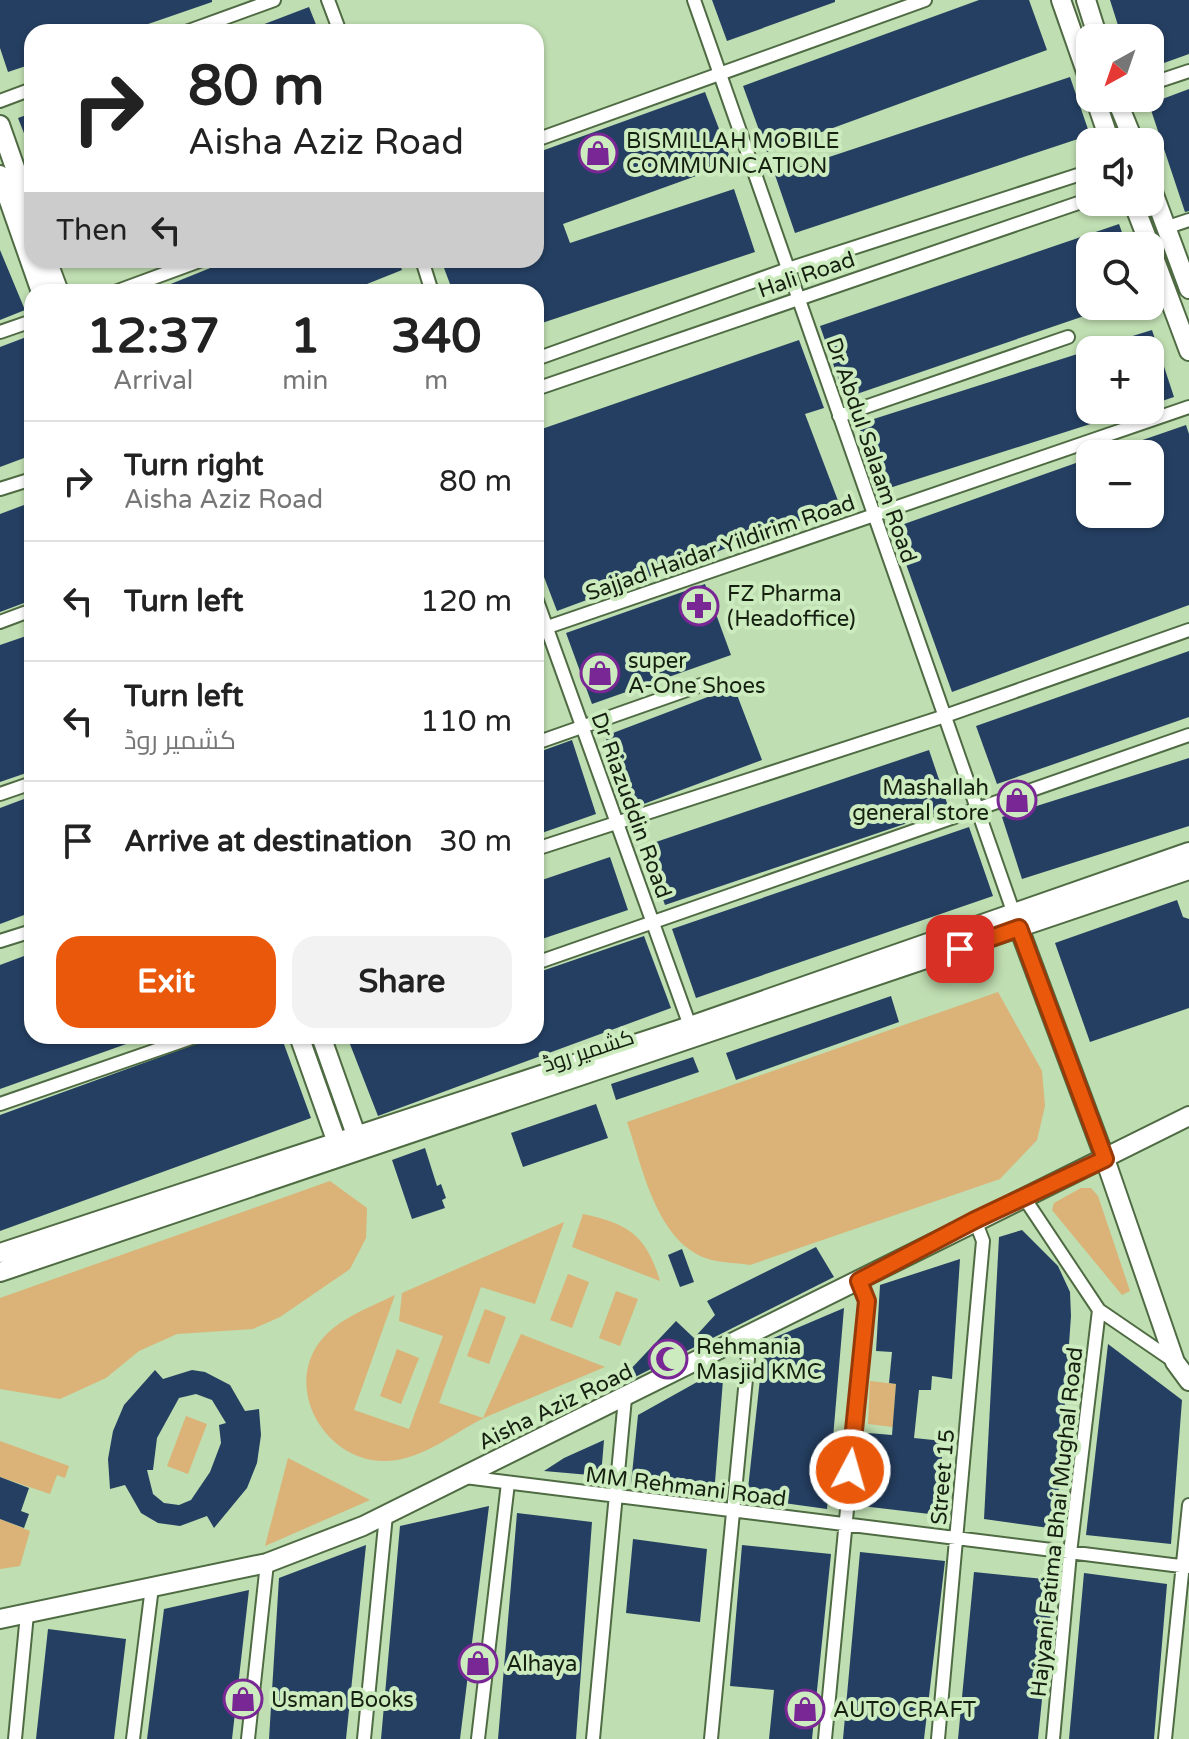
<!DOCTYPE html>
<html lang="en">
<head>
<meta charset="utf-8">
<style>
	body { margin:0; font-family:"Varela Round",Cairo,sans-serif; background:#f2f2f2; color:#222; height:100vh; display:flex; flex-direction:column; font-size:30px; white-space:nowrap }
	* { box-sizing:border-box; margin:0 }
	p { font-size:26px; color:#767676 }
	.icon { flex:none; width:44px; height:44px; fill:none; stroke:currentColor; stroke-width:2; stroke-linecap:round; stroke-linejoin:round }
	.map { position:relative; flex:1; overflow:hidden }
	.drawer { position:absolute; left:24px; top:284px; width:520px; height:760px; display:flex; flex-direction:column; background:#fff; border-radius:24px; box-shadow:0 2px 6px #0004 }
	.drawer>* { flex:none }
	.banner { position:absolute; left:24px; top:24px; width:520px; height:244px; border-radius:24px; box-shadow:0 2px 6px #0004; background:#fff; color:#222; overflow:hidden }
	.needle { width:52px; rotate:220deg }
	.buttons { position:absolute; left:1076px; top:24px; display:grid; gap:16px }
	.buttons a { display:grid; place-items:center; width:88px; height:88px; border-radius:16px; background:#fff; box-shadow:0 2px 6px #0004; font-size:40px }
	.pin { position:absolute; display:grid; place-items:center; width:68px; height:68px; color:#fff; margin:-34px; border-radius:16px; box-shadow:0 4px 12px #0006 }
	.me { position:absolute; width:88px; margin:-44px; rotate:6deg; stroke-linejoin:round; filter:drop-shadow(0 0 6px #0008) }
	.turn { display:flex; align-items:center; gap:28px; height:168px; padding:0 32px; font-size:36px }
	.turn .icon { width:104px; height:104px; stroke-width:2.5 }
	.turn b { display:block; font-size:56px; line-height:68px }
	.then { display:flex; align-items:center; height:76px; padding:0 32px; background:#0003; gap:16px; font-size:30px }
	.eta { display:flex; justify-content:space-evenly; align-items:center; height:136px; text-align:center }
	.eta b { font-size:48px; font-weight:800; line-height:56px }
	.action { display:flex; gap:16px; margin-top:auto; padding:16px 32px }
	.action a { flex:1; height:92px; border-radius:24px; background:#ea580c; color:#fff; font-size:32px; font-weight:800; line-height:92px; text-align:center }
	.action a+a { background:#f2f2f2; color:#222 }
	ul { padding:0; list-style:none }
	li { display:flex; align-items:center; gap:24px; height:120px; padding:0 32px; border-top:2px solid #e0e0e0 }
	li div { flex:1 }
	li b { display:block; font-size:30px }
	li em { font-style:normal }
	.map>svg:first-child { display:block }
	.green { fill:#dbb277 }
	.building { fill:#253f62; fill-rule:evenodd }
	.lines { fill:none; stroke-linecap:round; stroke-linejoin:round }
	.street-casing { stroke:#4f6b43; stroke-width:16 }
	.secondary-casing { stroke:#4f6b43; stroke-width:22 }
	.street { stroke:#fff; stroke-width:12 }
	.secondary { stroke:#fff; stroke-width:18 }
	.route-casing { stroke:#983908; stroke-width:20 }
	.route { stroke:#ea580c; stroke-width:14 }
	.labels { text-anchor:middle; stroke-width:8; stroke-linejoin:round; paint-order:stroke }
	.poi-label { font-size:22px; fill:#152010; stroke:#ccebbe; text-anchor:start }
	.street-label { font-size:22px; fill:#152010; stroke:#ccebbe }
</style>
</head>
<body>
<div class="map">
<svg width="1189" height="1739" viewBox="0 0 1189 1739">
	<rect width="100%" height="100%" fill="#bfdeb1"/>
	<!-- green -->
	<path class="green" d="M998 992 1042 1071 1045 1106 1037 1140 1000 1179 750 1265C738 1263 724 1263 712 1260 657 1246 643 1168 627 1122Z
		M330 1181 367 1208 366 1238 350 1269 280 1317 253 1329 177 1334 139 1351 106 1378 60 1399 0 1389V1298Z
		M1081 1188H1091L1098 1196 1130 1291 1122 1295 1052 1210 1054 1203Z
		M583 1214C629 1224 646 1235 660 1281L572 1247Z
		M564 1222 535 1304 481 1287 439 1403 483 1418 521 1334 605 1367C565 1384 525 1400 486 1417 454 1432 424 1460 386 1461 331 1463 287 1398 315 1349 332 1320 367 1309 395 1295L354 1410 409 1429 443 1336 399 1321 402 1293Z
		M568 1274 589 1282 572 1328 550 1320Z
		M616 1291 638 1299 620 1346 599 1338Z
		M485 1309 506 1317 489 1364 467 1356Z
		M397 1349 419 1358 401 1404 380 1396Z
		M870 1381 896 1384 893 1427 868 1424Z
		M186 1416 207 1424 188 1474 167 1466Z
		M0 1441 69 1466 65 1478 57 1475 50 1494 0 1477Z
		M288 1458 370 1500 265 1546Z
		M0 1519 30 1531 20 1566 0 1569Z"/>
	<!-- building -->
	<path class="building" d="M0 0H212V2L125 32H32V64L8 72 0 48Z
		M712 0H835V2L727 41Z
		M979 0H1029L1047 50 767 152 743 86Z
		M1110 0H1189V54L1150 68V38H1122Z
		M309 7 319 32H246V31Z
		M1070 77 1090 135 795 233 775 175Z
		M1189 89V211L1185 212 1149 104Z
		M705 92 732 163 563 224 570 243 734 189 755 252 536 325V292H453L441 260H536V153Z
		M32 113V151H31L18 118Z
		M1119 224 1127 246H1090V314L845 398 820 326Z
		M0 250 25 310 0 320Z
		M230 260H398L402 270 347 292H151Z
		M1152 330 1174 397 1150 405V350L1097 347Z
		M29 336 32 455 0 467V347Z
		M799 340 824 408 805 414 840 506 557 611 536 556V431Z
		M1090 350V410L1125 413 880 491 858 424Z
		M1186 425 1189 434V605L952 692 893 528 1090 458V514H1150V454L1108 452Z
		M32 502V600L0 612V514Z
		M705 584 731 655 592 704 566 633Z
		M32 634V771L0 782V645Z
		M1189 651V717L997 784 976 726Z
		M734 687 762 760 633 808 605 736Z
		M572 740 596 814 536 835V753Z
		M929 750 949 809 665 905 644 846Z
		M1189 758V826L1022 879 1002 817Z
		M32 796V912L0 924V808Z
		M969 827 993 896 696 998 672 929Z
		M610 857 628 910 536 941V882Z
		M1177 900 1183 917 1189 919V1008L1090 1042 1055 943Z
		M644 936 671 1008 378 1116 348 1039 536 1036V973Z
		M32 953V1036L143 1038 0 1089V965Z
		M891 996 899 1022 736 1080 726 1053Z
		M218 1036H281L311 1118 0 1231V1115Z
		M693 1057 699 1072 616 1100 611 1084Z
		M596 1104 608 1138 523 1167 511 1133Z
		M425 1148 437 1186 441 1184 446 1198 442 1200 445 1208 412 1219 392 1160Z
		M1022 1230 1058 1266 1070 1292 1071 1316 1056 1529 984 1519 999 1237Z
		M816 1247 834 1277 633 1378 628 1372 676 1321 694 1338 715 1315 707 1301Z
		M682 1249 694 1282 680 1287 668 1255Z
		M960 1259 952 1379 932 1376 931 1390H919L914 1438 943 1441 938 1515 862 1506 868 1433 892 1435 896 1384 889 1383 892 1352 876 1351 880 1285Z
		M844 1308 827 1509 747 1498 764 1342Z
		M1108 1344 1182 1400 1171 1544 1086 1535Z
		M724 1367 714 1495 631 1484 638 1415Z
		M155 1370 163 1379 192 1370 205 1372 230 1385 245 1411 259 1409 261 1435 257 1463 247 1488 214 1528 207 1516 180 1526 158 1523 141 1513 125 1485 110 1489 108 1459 113 1431 124 1405ZM196 1394 212 1400 226 1423 219 1425 221 1443 210 1472 191 1500 179 1505 164 1503 153 1494 147 1470H153L157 1438 179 1398Z
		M604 1440 601 1476 544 1471 564 1458Z
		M0 1477 29 1488 21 1511 29 1514 24 1528 0 1519Z
		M489 1506 460 1739H381L400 1526Z
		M517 1513 592 1522 576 1739H498Z
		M633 1539 707 1549 700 1622 626 1613Z
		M366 1545 346 1739H269L279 1578Z
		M742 1545 831 1554 812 1739H769L774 1690 730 1686Z
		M860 1552 945 1561 924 1739H843Z
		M974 1572 1054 1580 1038 1739H958Z
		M1084 1573 1167 1584 1154 1739H1069Z
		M249 1590 232 1739H147L164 1609Z
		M48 1629 126 1639 114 1739H36Z"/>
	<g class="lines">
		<defs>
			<path id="street" d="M328 0 340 32
				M694 0 1014 914
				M186 32 274 0
				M1150 84 1189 71
				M0 101 32 89
				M536 140 925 0
				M1165 228 1189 220
				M422 260 432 292
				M115 292 202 260
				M0 332 32 321
				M536 359 788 269 1090 171
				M536 389 1090 199
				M839 416 1068 337
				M0 489 32 479
				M536 598 690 1026
				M0 622 32 610
				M536 631 1189 407
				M536 743 701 685
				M0 794 32 783
				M536 849 945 716 1189 630
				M0 941 32 931
				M536 963 1189 735
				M0 1104 197 1036
				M1023 1196 1099 1310 1175 1362
				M465 1477 1189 1567
				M15 1739 27 1614
				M133 1739 152 1587
				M248 1739 267 1563
				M364 1739 386 1515
				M478 1739 508 1483
				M593 1739 625 1398
				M711 1739 748 1358 741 1340
				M825 1739 867 1301 859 1281
				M938 1739 983 1241 975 1220
				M1053 1739 1070 1553 1099 1310
				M1165 1739 1189 1505"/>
			<path id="secondary" d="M1061 0 1090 83
				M1086 0 1098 38
				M1095 98 1110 142
				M1116 98 1134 142
				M0 125 32 216
				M0 175 41 292
				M1150 184 1189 289
				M1133 202 1150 246
				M1150 247 1189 351
				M47 260 59 292
				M1019 928 1105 1159 1175 1362 1189 1381
				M299 1036 341 1154
				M321 1036 360 1146
				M0 1253 690 1026 1189 852
				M0 1272 1189 870
				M0 1619 267 1563 363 1526 1189 1116"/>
		</defs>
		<!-- street casing -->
		<use href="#street" class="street-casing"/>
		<!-- secondary casing -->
		<use href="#secondary" class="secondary-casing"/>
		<!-- street -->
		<use href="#street" class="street"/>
		<!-- secondary -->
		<use href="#secondary" class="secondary"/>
	</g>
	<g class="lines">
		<defs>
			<path id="route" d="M850 1470 867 1301 859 1281 975 1220 1105 1159 1019 928 960 949"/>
		</defs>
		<!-- route casing -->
		<use href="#route" class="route-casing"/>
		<!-- route -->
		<use href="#route" class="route"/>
	</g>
	<!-- icons -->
	<defs>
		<symbol id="shop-ring" viewBox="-11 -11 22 22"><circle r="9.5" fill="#ccebbe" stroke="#7a2796" stroke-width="1.5"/><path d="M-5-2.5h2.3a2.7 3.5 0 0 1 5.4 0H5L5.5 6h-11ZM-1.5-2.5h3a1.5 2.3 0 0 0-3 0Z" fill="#7a2796"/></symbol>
		<symbol id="pharmacy-ring" viewBox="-11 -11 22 22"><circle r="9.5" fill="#ccebbe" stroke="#7a2796" stroke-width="1.5"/><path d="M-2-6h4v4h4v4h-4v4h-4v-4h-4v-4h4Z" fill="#7a2796"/></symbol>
		<symbol id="mosque-ring" viewBox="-11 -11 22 22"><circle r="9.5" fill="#ccebbe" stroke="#7a2796" stroke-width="1.5"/><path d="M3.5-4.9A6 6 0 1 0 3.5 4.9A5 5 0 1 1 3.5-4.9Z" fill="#7a2796"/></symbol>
	</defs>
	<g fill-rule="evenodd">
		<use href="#shop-ring" x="576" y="131" width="44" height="44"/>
		<use href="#pharmacy-ring" x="677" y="584" width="44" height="44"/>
		<use href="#shop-ring" x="578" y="651" width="44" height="44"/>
		<use href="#shop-ring" x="995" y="778" width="44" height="44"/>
		<use href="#mosque-ring" x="646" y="1337" width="44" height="44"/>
		<use href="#shop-ring" x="456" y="1641" width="44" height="44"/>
		<use href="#shop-ring" x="221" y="1677" width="44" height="44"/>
		<use href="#shop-ring" x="783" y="1687" width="44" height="44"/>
	</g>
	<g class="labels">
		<!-- poi labels -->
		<g class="poi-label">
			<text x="626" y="148">BISMILLAH MOBILE<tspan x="626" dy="25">COMMUNICATION</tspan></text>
			<text x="727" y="601">FZ Pharma<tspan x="727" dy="25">(Headoffice)</tspan></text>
			<text x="628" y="668">super<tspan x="628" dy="25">A-One Shoes</tspan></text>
			<text x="989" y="795" text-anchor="end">Mashallah<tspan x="989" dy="25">general store</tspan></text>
			<text x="696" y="1354">Rehmania<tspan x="696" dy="25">Masjid KMC</tspan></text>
			<text x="506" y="1671">Alhaya</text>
			<text x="271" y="1707">Usman Books</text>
			<text x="833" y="1717">AUTO CRAFT</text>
		</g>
		<!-- street labels -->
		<g class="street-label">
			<text transform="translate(806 274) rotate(-19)" y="8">Hali Road</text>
			<text transform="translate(872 450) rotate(71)" y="8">Dr Abdul Salaam Road</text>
			<text transform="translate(720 547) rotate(-19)" y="8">Sajjad Haidar Yildirim Road</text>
			<text transform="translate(632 805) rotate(70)" y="8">Dr Riazuddin Road</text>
			<text transform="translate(588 1050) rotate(-18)" y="8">کشمیر روڈ</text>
			<text transform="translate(555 1406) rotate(-26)" y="8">Aisha Aziz Road</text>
			<text transform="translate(942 1477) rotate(-85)" y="8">Street 15</text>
			<text transform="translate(686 1486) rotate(7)" y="8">MM Rehmani Road</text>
			<text transform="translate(1056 1522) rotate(-84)" y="8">Hajyani Fatima Bhai Mughal Road</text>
		</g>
	</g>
</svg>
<div class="buttons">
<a><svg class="needle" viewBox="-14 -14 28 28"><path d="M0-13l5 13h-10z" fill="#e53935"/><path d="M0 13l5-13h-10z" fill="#767676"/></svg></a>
<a><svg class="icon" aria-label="sound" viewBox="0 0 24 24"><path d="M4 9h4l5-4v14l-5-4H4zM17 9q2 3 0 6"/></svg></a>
<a><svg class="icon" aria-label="search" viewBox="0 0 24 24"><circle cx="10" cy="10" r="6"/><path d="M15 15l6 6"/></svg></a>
<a>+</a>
<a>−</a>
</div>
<div class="pin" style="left:960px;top:949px;background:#d93025"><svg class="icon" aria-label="arrive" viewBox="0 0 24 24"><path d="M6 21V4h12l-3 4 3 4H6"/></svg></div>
<svg class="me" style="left:850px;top:1470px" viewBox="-20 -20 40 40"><circle r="17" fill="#ea580c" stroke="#fff" stroke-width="3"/><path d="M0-11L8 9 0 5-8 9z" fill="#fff"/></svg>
<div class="banner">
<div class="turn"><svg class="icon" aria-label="right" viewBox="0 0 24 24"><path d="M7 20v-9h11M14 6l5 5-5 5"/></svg><div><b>80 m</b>Aisha Aziz Road</div></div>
<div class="then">Then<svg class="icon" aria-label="left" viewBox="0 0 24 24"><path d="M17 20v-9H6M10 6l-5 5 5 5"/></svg></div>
</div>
<section class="drawer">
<div class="eta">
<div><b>12:37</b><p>Arrival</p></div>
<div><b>1</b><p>min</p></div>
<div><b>340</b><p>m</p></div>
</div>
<ul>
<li><svg class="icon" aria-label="right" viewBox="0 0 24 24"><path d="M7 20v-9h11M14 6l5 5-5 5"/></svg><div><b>Turn right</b><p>Aisha Aziz Road</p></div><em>80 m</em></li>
<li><svg class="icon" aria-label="left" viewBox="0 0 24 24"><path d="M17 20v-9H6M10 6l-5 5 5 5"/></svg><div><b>Turn left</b></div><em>120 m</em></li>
<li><svg class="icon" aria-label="left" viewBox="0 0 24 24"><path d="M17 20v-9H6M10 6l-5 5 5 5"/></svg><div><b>Turn left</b><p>کشمیر روڈ</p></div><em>110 m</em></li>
<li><svg class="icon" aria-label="arrive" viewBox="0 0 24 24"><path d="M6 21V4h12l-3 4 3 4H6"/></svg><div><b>Arrive at destination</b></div><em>30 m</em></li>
</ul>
<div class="action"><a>Exit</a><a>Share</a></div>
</section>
</div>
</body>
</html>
